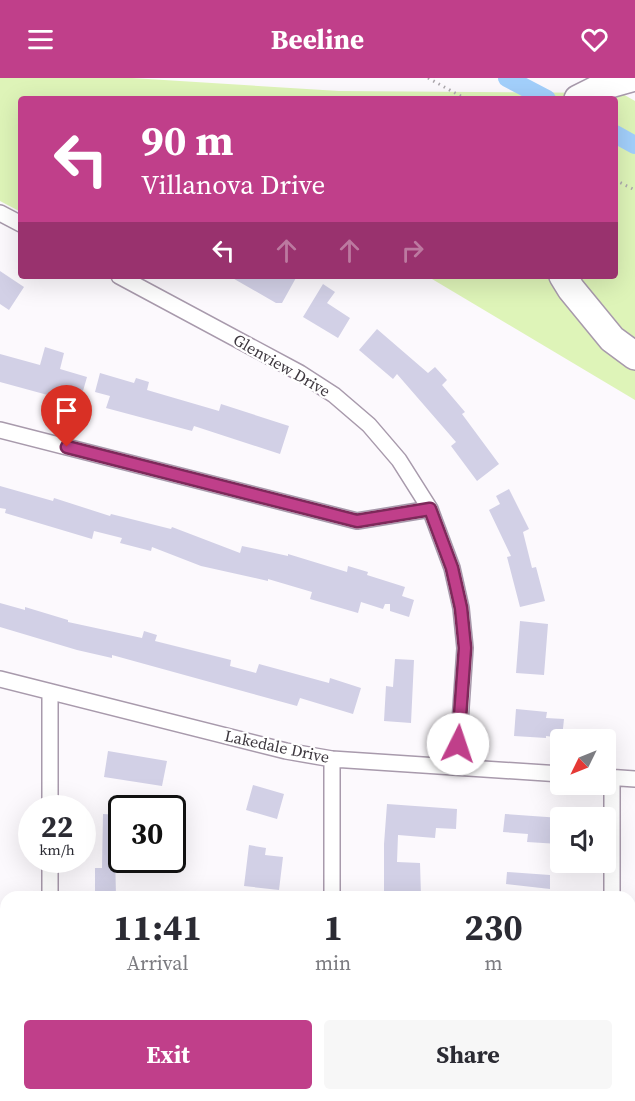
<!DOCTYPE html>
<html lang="en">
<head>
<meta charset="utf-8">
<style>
	body { margin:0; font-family:"Source Serif 4",serif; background:#f7f7f7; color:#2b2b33; height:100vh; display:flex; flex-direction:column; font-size:22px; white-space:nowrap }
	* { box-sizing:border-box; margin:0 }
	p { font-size:20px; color:#7c7c81 }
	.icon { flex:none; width:33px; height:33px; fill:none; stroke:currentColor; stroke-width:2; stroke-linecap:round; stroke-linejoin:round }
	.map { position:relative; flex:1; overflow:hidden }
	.sheet { position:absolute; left:0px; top:813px; width:636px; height:210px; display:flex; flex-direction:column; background:#fff; border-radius:18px 18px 0 0; box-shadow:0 6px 24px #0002 }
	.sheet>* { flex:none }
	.hud { position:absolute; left:18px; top:18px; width:600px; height:183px; border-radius:6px; box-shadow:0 6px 24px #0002; background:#c03f8a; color:#fff; overflow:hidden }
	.needle { width:39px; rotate:227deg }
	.fabs { position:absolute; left:550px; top:651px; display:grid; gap:12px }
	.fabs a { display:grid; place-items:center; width:66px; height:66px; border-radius:6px; background:#fff; box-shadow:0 6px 24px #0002; font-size:30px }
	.speed { position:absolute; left:18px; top:717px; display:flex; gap:12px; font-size:30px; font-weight:700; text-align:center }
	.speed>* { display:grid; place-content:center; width:78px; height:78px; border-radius:50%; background:#fff; box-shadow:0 6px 24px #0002; line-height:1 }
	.speed small { font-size:15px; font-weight:400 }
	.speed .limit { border:3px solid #111; border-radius:9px; background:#fff; color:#111 }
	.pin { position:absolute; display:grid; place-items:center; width:51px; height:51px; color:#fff; margin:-62px -26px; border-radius:50% 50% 50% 0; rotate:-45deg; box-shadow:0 0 6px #0007 }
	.pin .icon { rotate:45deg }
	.me { position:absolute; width:66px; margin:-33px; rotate:4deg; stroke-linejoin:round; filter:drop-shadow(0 0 4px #0008) }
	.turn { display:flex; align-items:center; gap:21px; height:126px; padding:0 24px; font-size:27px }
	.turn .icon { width:78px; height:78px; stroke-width:2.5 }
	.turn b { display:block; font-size:42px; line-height:51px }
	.lanes { display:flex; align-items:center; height:57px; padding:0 24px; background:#0003; justify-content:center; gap:30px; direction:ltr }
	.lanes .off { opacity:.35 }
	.eta { display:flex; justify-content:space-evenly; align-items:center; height:102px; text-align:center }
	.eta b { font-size:36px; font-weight:700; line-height:42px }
	.action { display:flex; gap:12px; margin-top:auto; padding:12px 24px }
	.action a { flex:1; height:69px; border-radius:6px; background:#c03f8a; color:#fff; font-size:24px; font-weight:700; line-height:69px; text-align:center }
	.action a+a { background:#f7f7f7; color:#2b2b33 }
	header { display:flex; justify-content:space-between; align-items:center; height:78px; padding:0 24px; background:#c03f8a; color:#fff; font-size:27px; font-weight:700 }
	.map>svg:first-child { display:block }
	.green { fill:#def4b8 }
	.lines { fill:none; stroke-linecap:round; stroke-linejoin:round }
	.canal { stroke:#a2cffb; stroke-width:18 }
	.building { fill:#d2d0e6 }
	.minor-casing { stroke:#a89aac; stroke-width:18 }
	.motorway-casing { stroke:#a89aac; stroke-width:30 }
	.path { stroke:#aca8ad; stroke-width:3; stroke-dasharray:1.5 4.5; stroke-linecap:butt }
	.minor { stroke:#fff; stroke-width:15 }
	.motorway { stroke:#fff; stroke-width:27 }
	.route-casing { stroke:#7d295a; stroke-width:15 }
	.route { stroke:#c03f8a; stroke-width:10 }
	.labels { text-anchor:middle; stroke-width:4.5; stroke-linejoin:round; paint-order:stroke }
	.street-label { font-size:16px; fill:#3d373e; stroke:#fff }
</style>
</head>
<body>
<header><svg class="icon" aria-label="menu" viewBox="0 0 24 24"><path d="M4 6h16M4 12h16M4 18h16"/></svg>Beeline<svg class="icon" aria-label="heart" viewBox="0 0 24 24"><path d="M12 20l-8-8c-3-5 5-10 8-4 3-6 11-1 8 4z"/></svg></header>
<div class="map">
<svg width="635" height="1023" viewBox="0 0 635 1023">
	<rect width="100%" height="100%" fill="#fcf9fd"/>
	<!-- green -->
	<path class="green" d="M0 0H132L339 13 621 15 635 23V322L427 198H615V21H21V134L0 123Z"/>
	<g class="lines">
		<!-- canal -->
		<path class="canal" d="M507 0 547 21
			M615 56 635 67"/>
	</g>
	<!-- building -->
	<path class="building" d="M0 193 24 209 9 232 0 226Z
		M229 198H297L282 225H276Z
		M323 206 335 214 327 225 350 240 338 260 303 239Z
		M377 251 428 295 435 289 447 302 442 307 465 334 462 336 499 386 477 403 451 368 456 364 397 296 393 301 359 272Z
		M45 269 64 275 60 291 87 299 83 313 70 309 66 322 0 304V276L40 287Z
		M100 295 134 305 136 300 149 304 147 312 219 333 221 326 289 348 280 376 194 348 192 353 106 330 110 318 95 314Z
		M0 408 53 423 54 420 110 438 111 436 171 451 172 449 240 475 242 468 288 478V476L347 494 348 488 368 494 367 497 405 509 402 518 414 522 409 539 390 533V526H385L383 531 361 524 358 535 310 521 312 514 268 501V503L201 488 152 469 151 473 120 465 122 460 94 453 92 461 5 435 6 431 0 430Z
		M509 411 529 451 523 454 532 490 536 489 545 523 520 529 507 479 511 478 489 432 500 426 496 418Z
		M0 525 25 532V529L68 542V544L142 560 144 553 157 557 155 563 231 582 230 588 256 595 259 586 329 605 330 600 361 610 353 636 300 620 297 628 112 577V580L77 572 0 549Z
		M520 543 548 546 544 597 516 595Z
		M395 581 414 582 411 645 384 643 386 608 393 609Z
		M516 631 547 634 546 640 564 641 562 660 546 658V660L514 658Z
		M108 673 167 683 162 708 104 699Z
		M253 707 284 716 277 741 246 732Z
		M387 726 457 731 456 751 436 750 435 760 398 757 397 784 420 785 421 818 384 819V766Z
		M103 736 122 737V774L115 773 116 819H95V790H102Z
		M505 736 561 740 559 766 527 764 528 756 503 754Z
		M249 767 266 770 265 777 283 779 279 812 244 808Z
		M507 794 550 797V811L506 806Z"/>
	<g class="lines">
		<defs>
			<path id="minor" d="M0 135 21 146
				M119 198 300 295 334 317 369 347 399 382 430 431 452 490 461 530 465 570 457 689
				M0 352 357 443 430 431
				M0 601 286 673 332 681 561 696
				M50 614V730
				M332 681V819
				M606 699 635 701
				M50 782V819
				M612 819V699
				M51 1017V1023
				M332 1017V1023
				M611 1023V1017"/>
			<path id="motorway" d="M578 21 606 7 631 0
				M563 198 571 211 612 261 635 278"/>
		</defs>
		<!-- minor casing -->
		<use href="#minor" class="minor-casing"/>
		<!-- motorway casing -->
		<use href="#motorway" class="motorway-casing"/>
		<!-- path -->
		<path class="path" d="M428 0 466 21
			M615 102 635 112"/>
		<!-- minor -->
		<use href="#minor" class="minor"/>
		<!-- motorway -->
		<use href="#motorway" class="motorway"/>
	</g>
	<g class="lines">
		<defs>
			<path id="route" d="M67 369 357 443 430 431 452 490 461 530 465 570 458 666"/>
		</defs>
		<!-- route casing -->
		<use href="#route" class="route-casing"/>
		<!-- route -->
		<use href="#route" class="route"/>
	</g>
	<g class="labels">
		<!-- street labels -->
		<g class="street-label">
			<text transform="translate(282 287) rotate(30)" y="6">Glenview Drive</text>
			<text transform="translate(277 668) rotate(12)" y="6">Lakedale Drive</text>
		</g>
	</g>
</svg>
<div class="fabs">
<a><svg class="needle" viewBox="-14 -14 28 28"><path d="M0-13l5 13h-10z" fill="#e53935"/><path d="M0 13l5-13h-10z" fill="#7c7c81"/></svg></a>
<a><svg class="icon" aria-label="sound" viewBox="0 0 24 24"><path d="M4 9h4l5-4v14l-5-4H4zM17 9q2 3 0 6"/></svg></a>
</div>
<div class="speed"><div>22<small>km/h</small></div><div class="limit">30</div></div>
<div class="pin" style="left:67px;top:369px;background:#d93025"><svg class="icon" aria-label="arrive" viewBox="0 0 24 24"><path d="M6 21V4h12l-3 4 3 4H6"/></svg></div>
<svg class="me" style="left:458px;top:666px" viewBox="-20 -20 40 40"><circle r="19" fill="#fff"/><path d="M0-13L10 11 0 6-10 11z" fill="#c03f8a"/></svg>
<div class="hud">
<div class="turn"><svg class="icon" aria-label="left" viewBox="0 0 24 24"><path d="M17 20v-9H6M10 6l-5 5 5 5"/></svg><div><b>90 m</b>Villanova Drive</div></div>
<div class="lanes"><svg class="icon" aria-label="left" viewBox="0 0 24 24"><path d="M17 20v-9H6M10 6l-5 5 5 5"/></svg><svg class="icon off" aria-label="ahead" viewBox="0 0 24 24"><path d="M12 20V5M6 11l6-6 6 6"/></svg><svg class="icon off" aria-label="ahead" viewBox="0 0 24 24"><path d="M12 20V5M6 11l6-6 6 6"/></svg><svg class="icon off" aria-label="right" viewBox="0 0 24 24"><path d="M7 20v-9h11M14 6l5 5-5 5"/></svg></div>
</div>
<section class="sheet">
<div class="eta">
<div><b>11:41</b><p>Arrival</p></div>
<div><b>1</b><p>min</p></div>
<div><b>230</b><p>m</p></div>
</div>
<div class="action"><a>Exit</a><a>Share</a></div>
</section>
</div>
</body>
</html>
